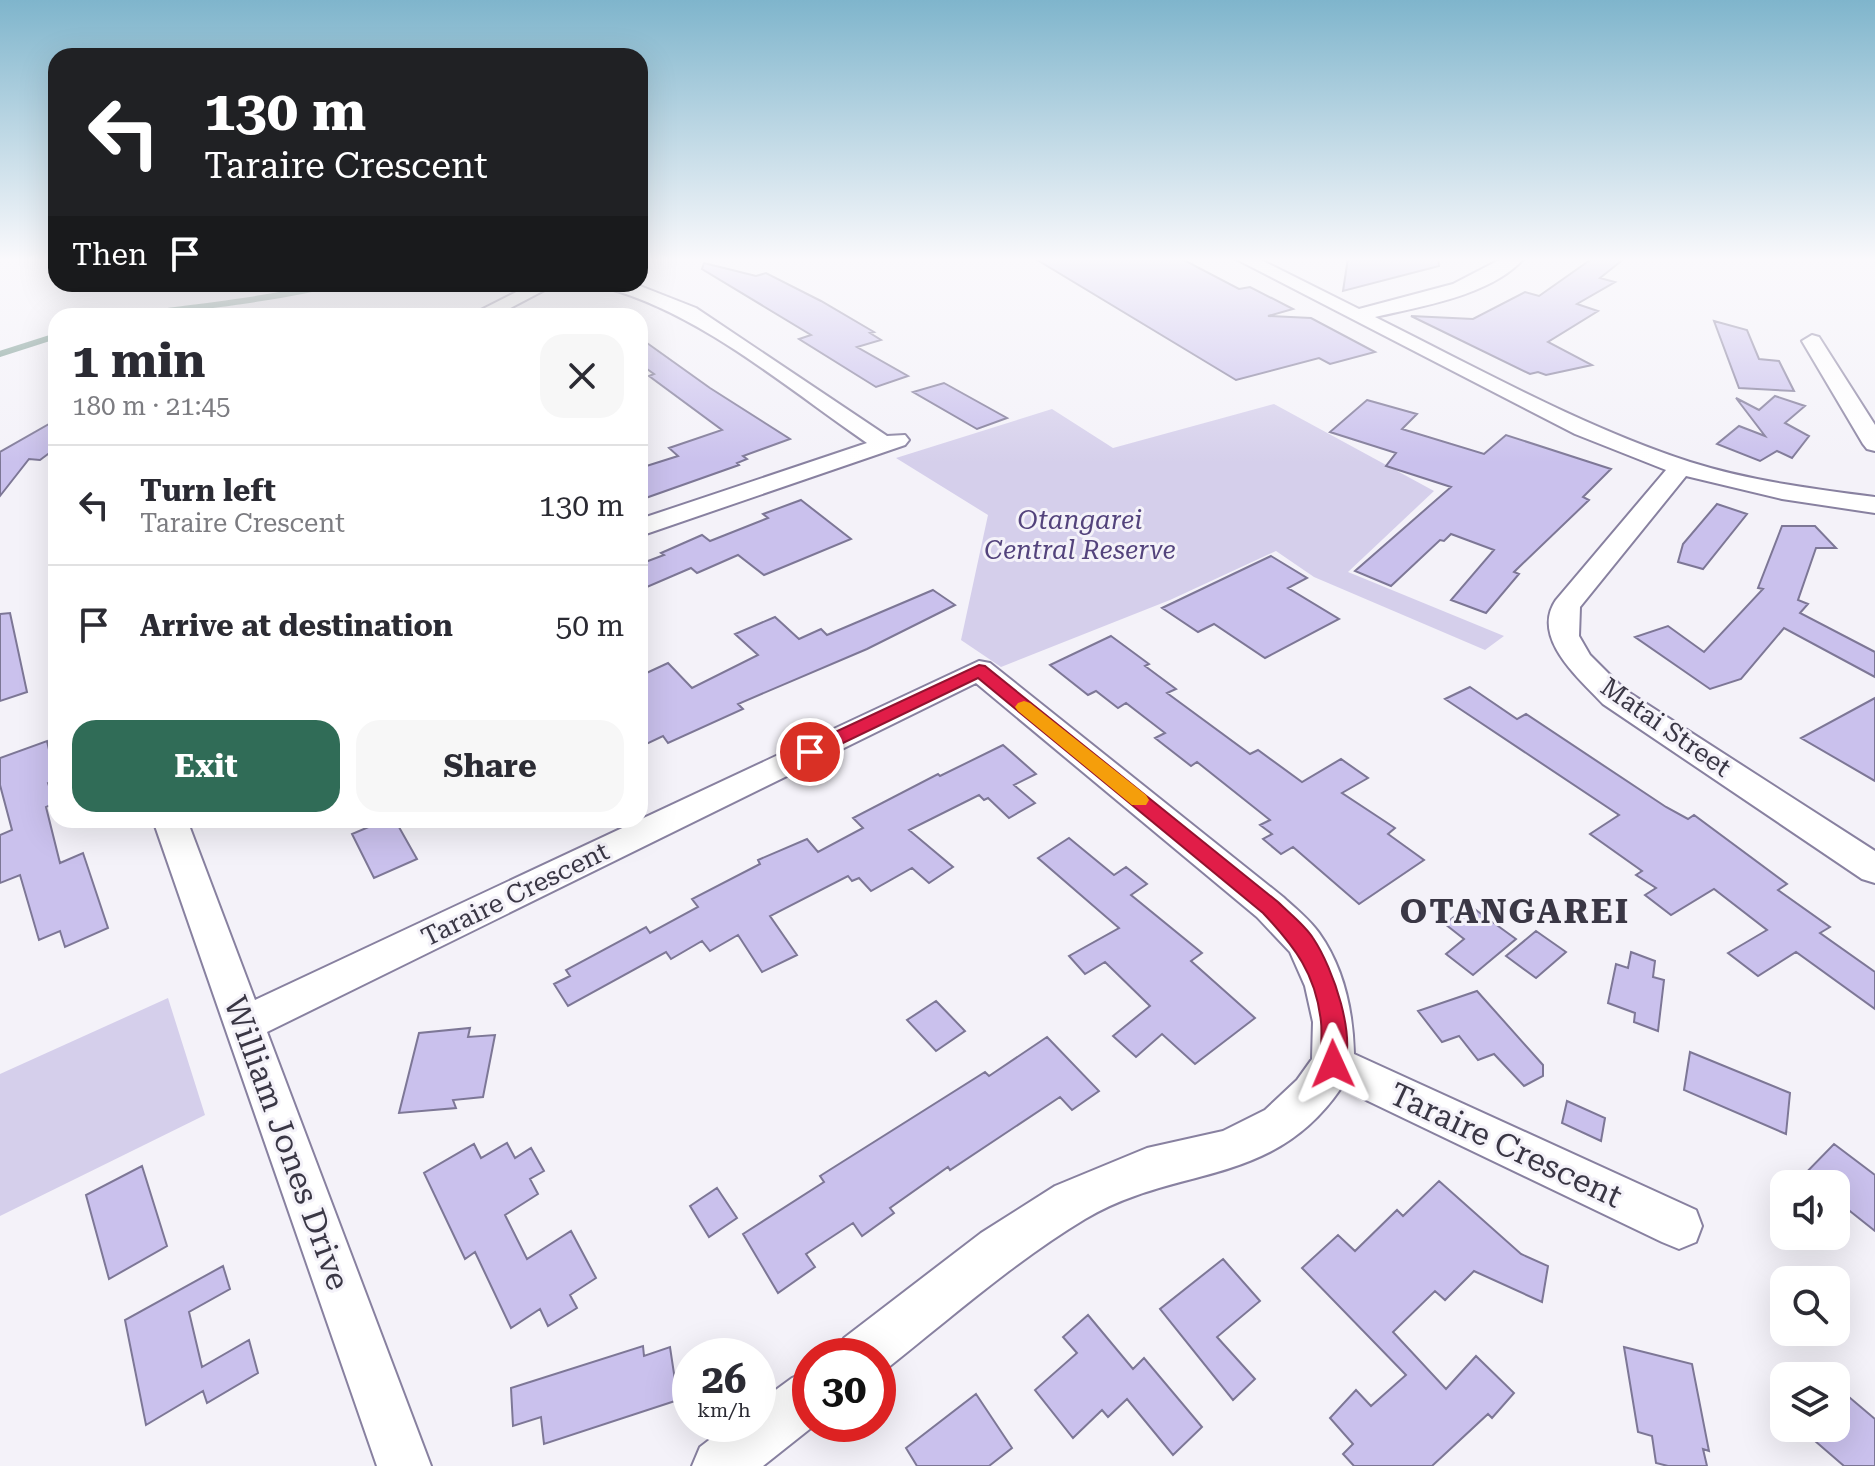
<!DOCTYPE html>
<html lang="en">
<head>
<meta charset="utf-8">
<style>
	body { margin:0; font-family:"Roboto Serif",serif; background:#f7f7f7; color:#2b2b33; height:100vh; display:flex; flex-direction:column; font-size:30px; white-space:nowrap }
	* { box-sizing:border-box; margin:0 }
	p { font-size:26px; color:#7c7c81 }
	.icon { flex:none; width:44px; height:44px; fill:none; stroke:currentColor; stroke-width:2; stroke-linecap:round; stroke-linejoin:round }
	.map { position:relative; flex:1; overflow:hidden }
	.side { position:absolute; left:48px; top:308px; width:600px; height:520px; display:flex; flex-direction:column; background:#fff; border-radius:24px; box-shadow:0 8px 32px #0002 }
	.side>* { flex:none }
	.banner { position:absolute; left:48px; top:48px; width:600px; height:244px; border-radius:24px; box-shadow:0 8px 32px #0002; background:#202124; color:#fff; overflow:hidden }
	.tools { position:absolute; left:1770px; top:1170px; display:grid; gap:16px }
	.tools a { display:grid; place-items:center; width:80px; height:80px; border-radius:16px; background:#fff; box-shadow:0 8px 32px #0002; font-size:40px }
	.speed { position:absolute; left:672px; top:1338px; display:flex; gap:16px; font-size:40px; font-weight:700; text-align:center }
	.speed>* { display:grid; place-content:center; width:104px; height:104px; border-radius:50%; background:#fff; box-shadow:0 8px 32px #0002; line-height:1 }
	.speed small { font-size:20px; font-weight:400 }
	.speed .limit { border:12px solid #d22; background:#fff; color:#111 }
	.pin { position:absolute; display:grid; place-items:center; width:68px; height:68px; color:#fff; margin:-34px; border:4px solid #fff; border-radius:50%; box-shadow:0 2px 8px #0007 }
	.me { position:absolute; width:88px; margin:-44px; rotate:359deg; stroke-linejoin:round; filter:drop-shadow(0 0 6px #0008) }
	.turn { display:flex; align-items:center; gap:28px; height:168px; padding:0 24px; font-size:36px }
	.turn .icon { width:104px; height:104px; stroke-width:2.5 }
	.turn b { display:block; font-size:56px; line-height:68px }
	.then { display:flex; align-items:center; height:76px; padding:0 24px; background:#0003; gap:16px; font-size:30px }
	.round { display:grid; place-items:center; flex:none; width:84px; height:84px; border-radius:24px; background:#f7f7f7 }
	.headline { display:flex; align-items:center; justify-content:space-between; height:136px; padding:0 24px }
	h1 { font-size:48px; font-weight:700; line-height:60px }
	.cta { display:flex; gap:16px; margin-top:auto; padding:16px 24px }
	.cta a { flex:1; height:92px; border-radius:24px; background:#306c57; color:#fff; font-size:32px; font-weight:700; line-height:92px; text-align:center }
	.cta a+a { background:#f7f7f7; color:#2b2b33 }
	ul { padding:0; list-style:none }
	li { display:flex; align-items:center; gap:24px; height:120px; padding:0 24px; border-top:2px solid #e1e1e2 }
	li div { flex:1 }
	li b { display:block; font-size:30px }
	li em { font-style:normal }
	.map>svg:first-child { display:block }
	.green { fill:#d5cfeb }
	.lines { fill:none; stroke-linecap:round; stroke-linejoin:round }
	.stream { stroke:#6c9085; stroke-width:6 }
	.building { fill:#cac1ed; stroke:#7d7796; stroke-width:2 }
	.minor-casing { stroke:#8881a0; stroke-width:4 }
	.minor { fill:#fff; fill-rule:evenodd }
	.route { fill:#e11d48; stroke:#92132f; stroke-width:2 }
	.slow { fill:#f59e0b }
	.labels { text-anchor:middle; stroke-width:6; stroke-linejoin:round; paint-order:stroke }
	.park-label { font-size:26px; font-style:italic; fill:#53437c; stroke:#f4f2f9 }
	.street-label { font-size:26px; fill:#3a3745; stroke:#f4f2f9 }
	.near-street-label { font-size:32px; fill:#3a3745; stroke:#f4f2f9 }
	.district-label { font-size:34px; font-weight:bold; letter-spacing:2px; fill:#3a3745; stroke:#f4f2f9 }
</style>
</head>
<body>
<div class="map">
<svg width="1875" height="1466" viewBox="0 0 1875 1466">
	<rect width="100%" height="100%" fill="#f4f2f9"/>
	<!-- green -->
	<path class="green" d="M1274 404 1434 491 1348 572 1504 636 1485 650 1314 577 1276 551 1170 600 1001 667 961 640 988 515 896 458 1052 409 1113 448Z
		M168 998 205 1115 0 1216V1074Z"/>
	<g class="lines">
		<!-- stream -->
		<path class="stream" d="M132 316C200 306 267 300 334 284
			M0 354 56 336"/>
	</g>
	<!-- building -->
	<path class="building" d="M1034 258H1180L1239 289 1250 287 1293 309 1268 316 1311 318 1375 352 1330 364 1319 358 1236 380Z
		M1348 258H1438L1439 266 1343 291Z
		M1593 258H1625L1600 278 1615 282 1577 304 1598 311 1548 342 1592 365 1546 375 1538 372 1530 374 1411 316 1473 319 1525 292 1539 296Z
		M704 263 756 276 766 273 821 301 874 332 870 333 881 340 857 347 908 376 876 387 799 339 811 335 702 269Z
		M1714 321 1747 330 1759 359 1779 361 1794 391 1739 388Z
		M640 338 710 388 790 439 743 456 747 459 737 463 739 465 640 500V468L678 456 669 448 722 430 649 376 654 374 640 364Z
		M944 383 1007 418 977 429 913 392Z
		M1775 396 1805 406 1785 423 1809 436 1792 458 1777 451 1760 461 1717 444 1739 426 1765 436 1736 398 1759 410Z
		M1367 400 1417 414 1402 429 1484 454 1506 435 1611 469 1583 497 1589 500 1514 572 1519 574 1486 613 1451 600 1494 550 1451 534 1444 541 1440 540 1391 586 1355 571 1451 487 1386 466 1396 453 1330 432Z
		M56 420 52 430 56 431V448L40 460 29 459 0 496V452Z
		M801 500 851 539 764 575 738 555 697 573 691 568 640 590V564L664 555 661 553 702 535 710 541 768 518 763 514Z
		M1717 504 1747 514 1703 569 1678 562 1683 544Z
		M1782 526H1815L1836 548H1816L1798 600 1808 604 1800 613 1875 652V677L1784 628 1741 679 1710 689 1635 637 1668 626 1704 652 1763 589 1758 588Z
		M1271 556 1307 578 1288 588 1339 619 1265 658 1214 624 1198 632 1162 608Z
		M933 590 955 605 867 649 738 704 743 709 668 743 663 736 640 747V676L668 663 692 688 758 655 735 634 775 617 799 639 821 629 827 635Z
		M10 613 27 692 0 701V614Z
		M1111 636 1149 664 1145 666 1176 689 1167 693 1250 754 1258 750 1302 782 1341 759 1368 778 1342 793 1395 828 1388 834 1424 860 1359 904 1293 847 1281 854 1263 839 1272 834 1260 825 1270 820 1197 762 1191 766 1155 738 1165 733 1126 703 1118 708 1096 691 1088 695 1050 665Z
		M1470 687 1517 719 1526 714 1666 807 1688 819 1694 815 1787 884 1778 890 1830 927 1820 933 1875 972V1009L1796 952 1758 976 1728 953 1767 930 1714 889 1671 915 1645 895 1656 888 1636 875 1642 871 1590 834 1619 815 1445 699Z
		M1875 698V781L1801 738Z
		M47 741 56 780 48 783 55 803 46 807 60 863 83 853 108 928 65 947 60 931 39 940 20 875 0 883V835L12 830 0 785V758Z
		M1003 745 1036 774 1014 785 1035 803 1009 818 988 798 984 800 979 795 909 830 953 867 929 883 912 868 871 891 859 878 852 881 848 876 770 916 797 955 762 972 738 935 710 951 702 941 671 959 666 952 568 1006 554 984 570 976 566 970 646 927 650 933 698 907 692 899 760 864 758 860 807 839 818 852 863 828 853 818 938 774 940 776Z
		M385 820H395L417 859 374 878 352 834Z
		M1069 838 1114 875 1126 867 1147 884 1131 895 1202 953 1191 961 1255 1018 1195 1064 1162 1034 1136 1057 1113 1036 1150 1006 1105 962 1085 974 1069 956 1119 928 1038 858Z
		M1469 905 1516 939 1473 975 1446 954 1464 939 1445 924Z
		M1536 931 1566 952 1536 978 1506 956Z
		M1631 952 1655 961 1653 977 1664 980 1658 1031 1634 1022 1635 1013 1608 1003 1616 964 1628 968Z
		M1477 991 1543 1065V1076L1524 1086 1494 1054 1478 1060 1459 1036 1442 1042 1418 1011Z
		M936 1001 965 1031 936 1051 907 1020Z
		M470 1028 468 1037 495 1035 483 1097 453 1100 456 1108 399 1113 419 1033Z
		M1047 1037 1099 1091 1072 1110 1060 1097 950 1170 948 1167 890 1208 894 1213 862 1236 853 1223 806 1254 815 1267 778 1293 743 1234 824 1182 820 1176 985 1072 989 1076Z
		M1690 1052 1790 1093 1786 1134 1684 1090Z
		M1567 1101 1605 1118 1601 1141 1562 1123Z
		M507 1143 515 1158 531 1148 544 1171 530 1179 538 1194 505 1215 527 1259 571 1231 596 1278 570 1295 577 1308 548 1326 540 1309 511 1328 475 1252 465 1259 424 1173 474 1144 481 1158Z
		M1834 1144 1875 1175V1231L1836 1200V1184H1795Z
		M142 1166 167 1246 109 1279 86 1195Z
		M1439 1181 1521 1254 1548 1266 1542 1302 1474 1271 1445 1300 1435 1291 1393 1332 1446 1389 1476 1356 1514 1393 1492 1418 1488 1414 1432 1466H1354L1343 1454 1353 1444 1330 1418 1356 1390 1371 1406 1406 1375 1302 1268 1338 1235 1355 1251 1397 1210 1403 1216Z
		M717 1188 737 1218 709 1237 690 1206Z
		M1223 1259 1260 1301 1217 1337 1255 1379 1233 1400 1160 1309Z
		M223 1266 230 1289 189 1312 202 1367 249 1340 258 1373 207 1403 203 1391 146 1425 125 1320Z
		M1088 1315 1133 1369 1144 1358 1202 1427 1173 1455 1127 1399 1108 1417 1102 1410 1073 1438 1035 1390 1077 1353 1063 1337Z
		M643 1346 644 1356 670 1347 678 1400 544 1444 541 1417 513 1426 511 1388Z
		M1624 1347 1692 1364 1709 1451 1703 1449 1707 1466H1668L1656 1463 1652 1436 1638 1432Z
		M1836 1386 1875 1419V1466H1844L1800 1428H1836Z
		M976 1394 1012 1448 989 1466H917L906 1448Z"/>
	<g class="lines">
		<defs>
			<path id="minor" d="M1234 258H1257L1359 309 1453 284 1503 258H1524C1493 295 1419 307 1375 317 1478 368 1580 426 1690 462 1750 481 1813 489 1875 497V513L1782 499 1686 476 1580 607 1579 636 1590 655 1625 690 1875 851V883L1862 879 1603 704C1580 679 1530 638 1556 600L1666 470 1575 434Z
				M532 284H556L495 316H469Z
				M605 284H635L696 308 887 436 905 435 909 440 905 445 640 536V519L867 443C787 388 701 314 607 288Z
				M1812 335 1819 337 1875 425V451L1867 449 1863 444 1802 341Z
				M979 661 990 663 1283 897C1295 908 1310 920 1319 933 1344 968 1353 1012 1354 1054L1696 1210 1702 1226 1696 1242 1679 1249 1662 1242 1341 1088C1272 1189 1177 1164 1085 1219 1012 1263 947 1321 880 1374L878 1356H837L844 1338 981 1233 1055 1186 1147 1148 1223 1131 1265 1110 1297 1080 1312 1059 1313 1022 1305 986 1290 952 1257 917 976 683 267 1032 431 1466H377L153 820H187L255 1000Z
				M810 1370V1424H816L763 1466H692L700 1447 730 1424H758V1403L792 1378Z"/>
		</defs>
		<!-- minor casing -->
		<use href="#minor" class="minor-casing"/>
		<!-- minor -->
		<use href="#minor" class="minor"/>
	</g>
	<!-- sky -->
	<linearGradient id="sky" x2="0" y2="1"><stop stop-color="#7fb5cc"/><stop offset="0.56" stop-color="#faf9fc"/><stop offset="1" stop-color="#faf9fc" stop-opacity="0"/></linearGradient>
	<rect width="1875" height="463" fill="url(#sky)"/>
	<!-- route -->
	<path class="route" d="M979 665 985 666 1278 902C1289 913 1305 925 1313 938 1333 968 1358 1038 1342 1072L1333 1075 1325 1072C1318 1057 1323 1038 1321 1022 1316 974 1295 947 1263 913L978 678 816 756H803L801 752 803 747Z"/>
	<!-- slow -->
	<path class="slow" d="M1024 701 1030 703 1146 795 1149 800 1146 805H1132L1018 711 1015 707 1018 703Z"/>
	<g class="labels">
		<!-- park labels -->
		<g class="park-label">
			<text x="1080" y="529">Otangarei<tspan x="1080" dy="30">Central Reserve</tspan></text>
		</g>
		<!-- street labels -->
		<g class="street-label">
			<text transform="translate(1666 727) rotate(35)" y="9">Matai Street</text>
			<text transform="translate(515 894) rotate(-26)" y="9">Taraire Crescent</text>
		</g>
		<!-- near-street labels -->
		<g class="near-street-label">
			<text transform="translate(287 1143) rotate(70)" y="11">William Jones Drive</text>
			<text transform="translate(1506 1145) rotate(25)" y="11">Taraire Crescent</text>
		</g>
		<!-- district labels -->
		<g class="district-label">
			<text x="1515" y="923">OTANGAREI</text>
		</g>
	</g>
</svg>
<div class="tools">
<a><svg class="icon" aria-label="sound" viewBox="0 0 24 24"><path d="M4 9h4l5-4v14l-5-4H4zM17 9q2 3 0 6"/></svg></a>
<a><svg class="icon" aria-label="search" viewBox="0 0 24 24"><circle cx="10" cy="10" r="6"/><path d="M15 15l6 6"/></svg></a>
<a><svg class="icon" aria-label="layers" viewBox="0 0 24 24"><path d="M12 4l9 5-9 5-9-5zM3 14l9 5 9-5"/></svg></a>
</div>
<div class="speed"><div>26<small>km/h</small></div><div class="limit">30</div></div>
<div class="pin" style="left:810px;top:752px;background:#d93025"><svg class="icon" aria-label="arrive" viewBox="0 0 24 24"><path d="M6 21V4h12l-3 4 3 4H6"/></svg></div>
<svg class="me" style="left:1333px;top:1064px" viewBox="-20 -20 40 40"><path d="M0-17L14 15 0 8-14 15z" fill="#e11d48" stroke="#fff" stroke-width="4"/></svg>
<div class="banner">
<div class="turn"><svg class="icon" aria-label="left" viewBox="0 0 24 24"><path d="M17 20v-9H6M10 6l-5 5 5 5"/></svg><div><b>130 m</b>Taraire Crescent</div></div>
<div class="then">Then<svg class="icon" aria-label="arrive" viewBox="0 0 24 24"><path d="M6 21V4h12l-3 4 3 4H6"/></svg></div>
</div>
<section class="side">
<div class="headline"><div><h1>1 min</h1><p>180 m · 21:45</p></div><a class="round"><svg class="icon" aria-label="close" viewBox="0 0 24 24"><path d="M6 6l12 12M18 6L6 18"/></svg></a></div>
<ul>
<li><svg class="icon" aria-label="left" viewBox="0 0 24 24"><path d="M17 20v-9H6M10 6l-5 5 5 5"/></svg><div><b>Turn left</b><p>Taraire Crescent</p></div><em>130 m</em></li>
<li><svg class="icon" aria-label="arrive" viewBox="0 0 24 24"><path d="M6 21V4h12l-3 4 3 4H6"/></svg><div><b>Arrive at destination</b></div><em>50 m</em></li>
</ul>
<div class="cta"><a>Exit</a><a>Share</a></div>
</section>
</div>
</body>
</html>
